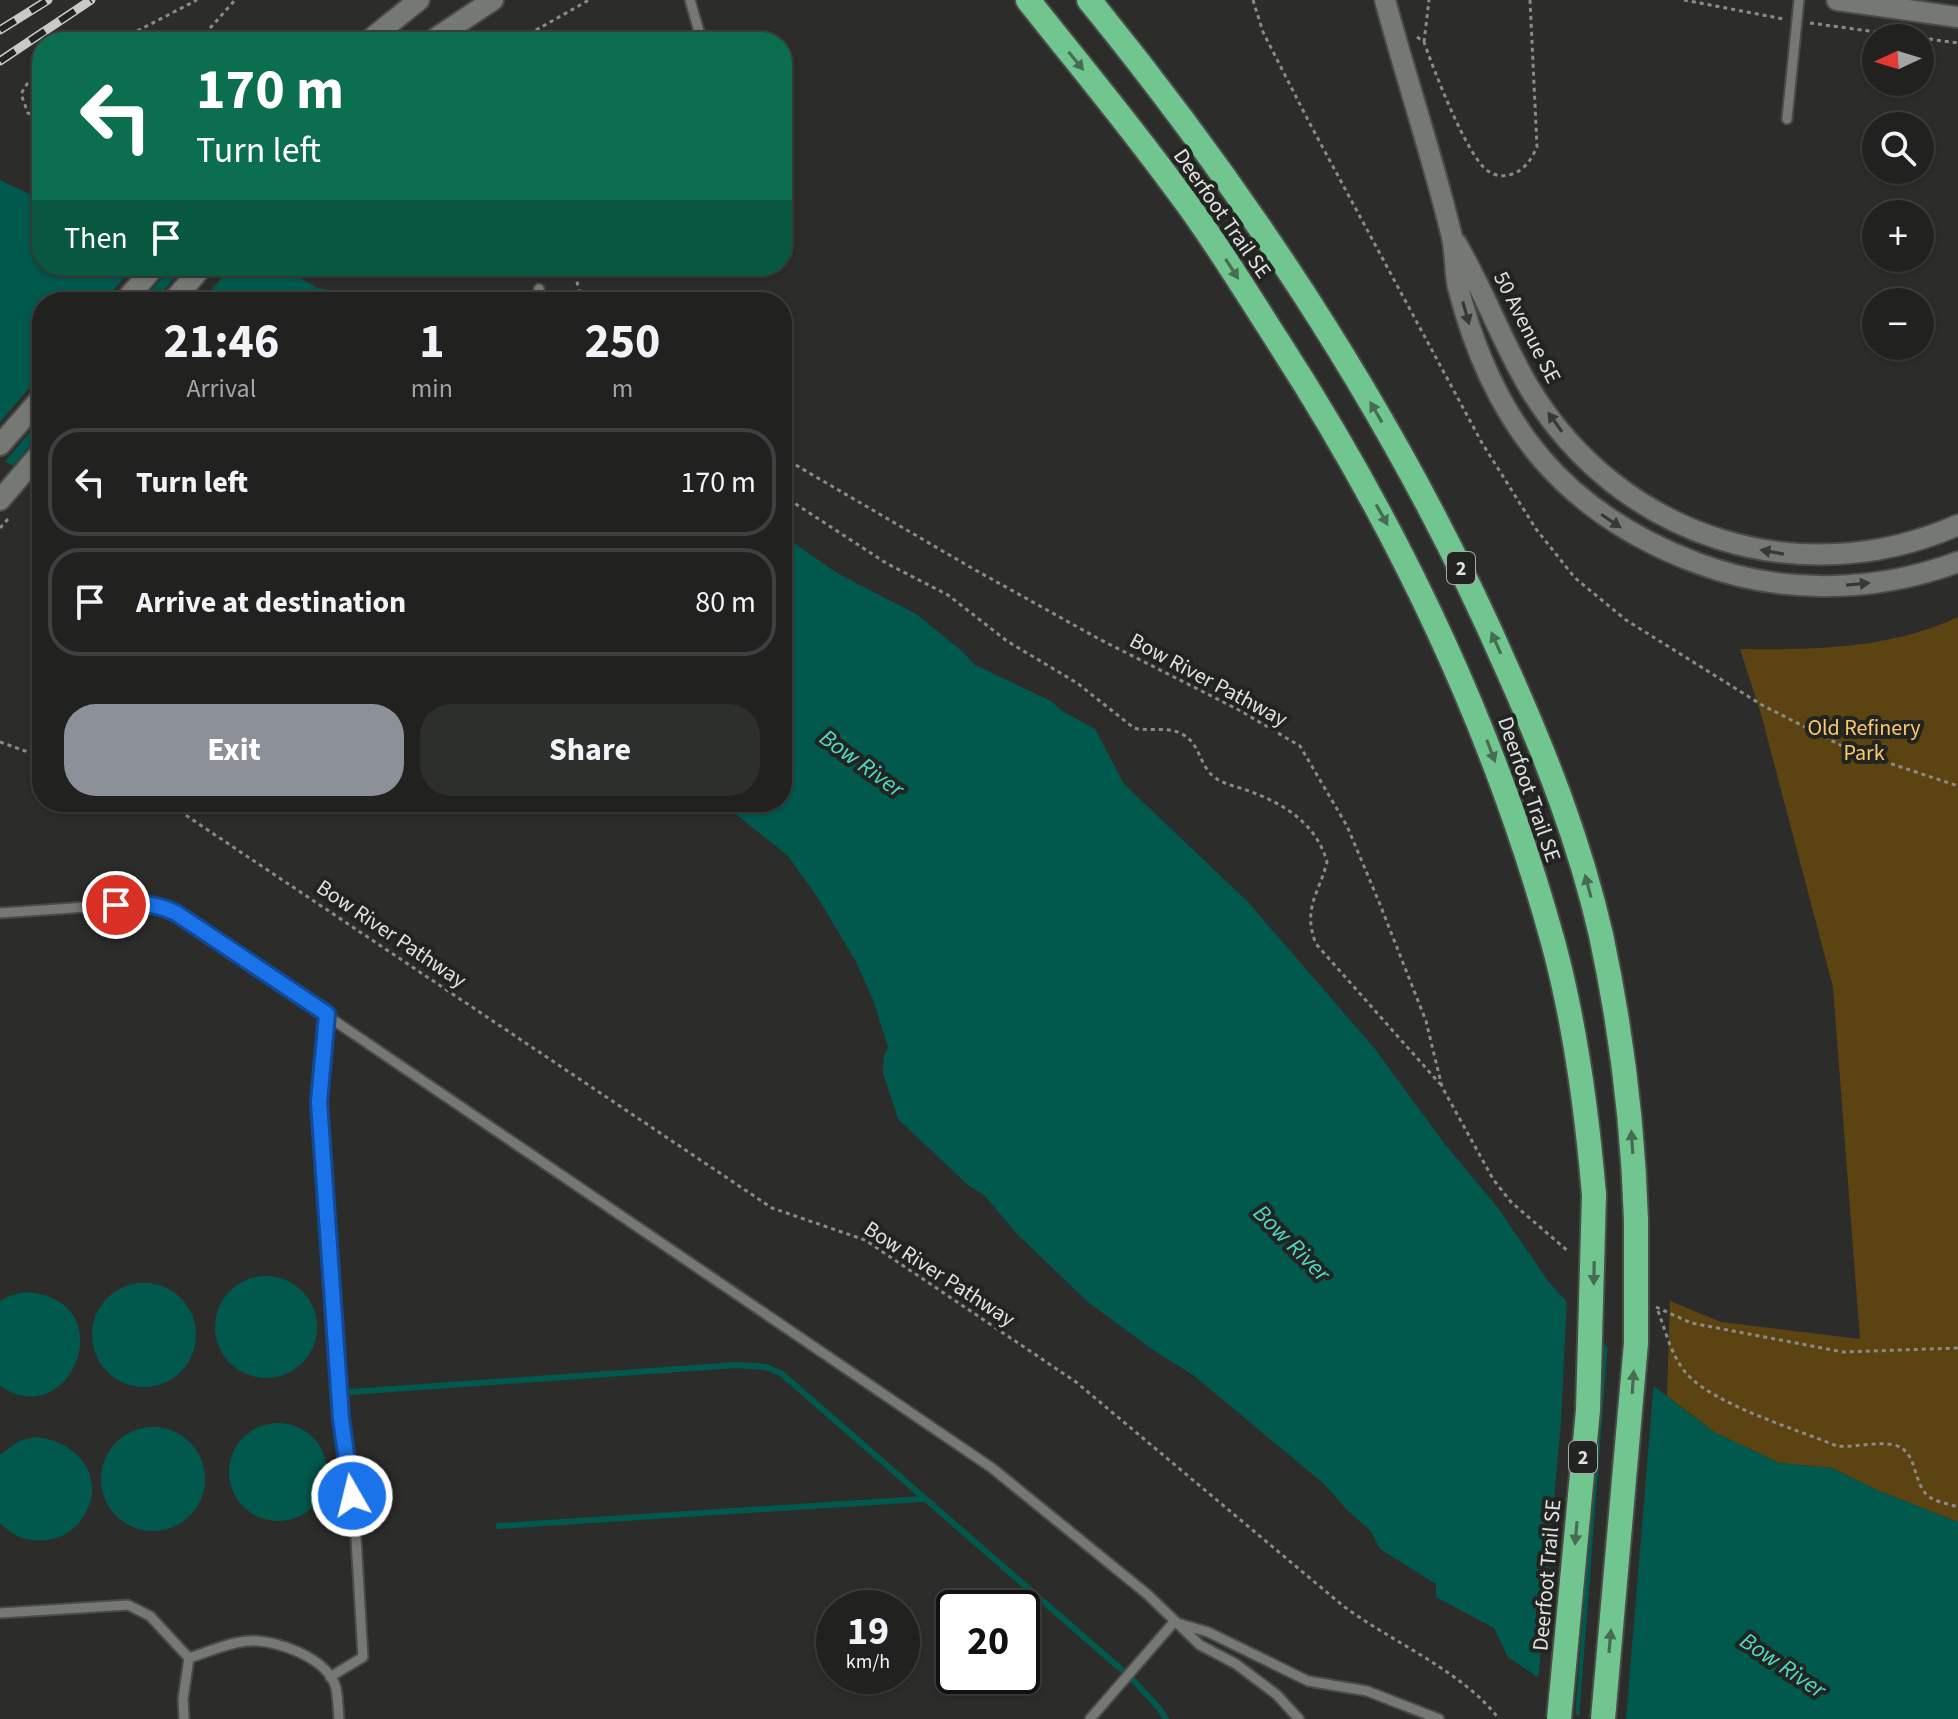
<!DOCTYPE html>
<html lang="en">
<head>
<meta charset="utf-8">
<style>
	body { margin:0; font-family:"Source Sans 3",sans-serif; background:#2d2f2d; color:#f1f3f6; height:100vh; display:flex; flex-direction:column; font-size:30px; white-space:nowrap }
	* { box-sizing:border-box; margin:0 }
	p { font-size:26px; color:#a2a4a5 }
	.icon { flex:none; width:44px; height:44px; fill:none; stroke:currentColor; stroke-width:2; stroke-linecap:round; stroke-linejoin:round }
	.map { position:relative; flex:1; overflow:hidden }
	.drawer { position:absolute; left:32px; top:292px; width:760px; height:520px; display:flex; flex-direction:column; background:#212220; border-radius:32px; box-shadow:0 2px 6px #0004,0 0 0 2px #3e3f3e }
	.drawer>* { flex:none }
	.guide { position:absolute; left:32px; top:32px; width:760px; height:244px; border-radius:32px; box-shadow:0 2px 6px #0004,0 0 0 2px #3e3f3e; background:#0b6e4f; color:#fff; overflow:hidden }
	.needle { width:52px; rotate:266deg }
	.tools { position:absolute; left:1862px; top:24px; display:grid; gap:16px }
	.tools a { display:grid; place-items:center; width:72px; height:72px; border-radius:50%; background:#212220; box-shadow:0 2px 6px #0004,0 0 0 2px #3e3f3e; font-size:40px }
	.speed { position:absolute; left:816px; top:1590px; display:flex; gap:16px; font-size:40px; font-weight:700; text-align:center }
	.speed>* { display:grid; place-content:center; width:104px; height:104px; border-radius:50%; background:#212220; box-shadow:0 2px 6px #0004,0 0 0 2px #3e3f3e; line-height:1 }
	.speed small { font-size:20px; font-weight:400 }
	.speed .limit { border:4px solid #111; border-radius:12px; background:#fff; color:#111 }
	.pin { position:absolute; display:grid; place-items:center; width:68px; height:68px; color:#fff; margin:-34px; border:4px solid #fff; border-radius:50%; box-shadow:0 2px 8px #0007 }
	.me { position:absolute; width:88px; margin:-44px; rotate:352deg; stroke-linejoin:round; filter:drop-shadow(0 0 6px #0008) }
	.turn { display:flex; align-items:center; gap:28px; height:168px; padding:0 32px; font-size:36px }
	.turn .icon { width:104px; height:104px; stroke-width:2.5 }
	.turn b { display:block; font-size:56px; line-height:68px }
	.then { display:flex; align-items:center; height:76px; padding:0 32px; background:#0003; gap:16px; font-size:30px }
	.eta { display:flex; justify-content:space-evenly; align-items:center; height:136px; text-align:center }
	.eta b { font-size:48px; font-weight:700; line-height:56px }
	.primary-button { display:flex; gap:16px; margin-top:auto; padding:16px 32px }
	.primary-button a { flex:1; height:92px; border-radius:32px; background:#8c9099; color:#fff; font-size:32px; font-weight:700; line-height:92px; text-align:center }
	.primary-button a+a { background:#2d2f2d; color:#f1f3f6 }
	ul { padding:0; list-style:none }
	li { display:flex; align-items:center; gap:24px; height:108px; margin:0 16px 12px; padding:0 16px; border:4px solid #3e3f3e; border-radius:32px }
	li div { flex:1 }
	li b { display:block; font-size:30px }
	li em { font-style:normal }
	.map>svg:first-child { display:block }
	.green { fill:#5c4312 }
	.water { fill:#01584c }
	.pier { fill:#2c2d2b }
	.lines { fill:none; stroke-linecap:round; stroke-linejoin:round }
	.stream { stroke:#01584c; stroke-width:6 }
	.service-casing { stroke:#494b48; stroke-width:13 }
	.tertiary-casing { stroke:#494b48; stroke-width:24 }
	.motorway-casing { stroke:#494b48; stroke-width:28 }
	.path { stroke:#8a8b89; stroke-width:3; stroke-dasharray:4 4; stroke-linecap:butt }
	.service { stroke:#767874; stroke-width:9 }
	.tertiary { stroke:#767874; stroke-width:20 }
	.motorway { stroke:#71c690; stroke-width:24 }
	.rail-casing { stroke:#c9cac8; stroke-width:9 }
	.rail { stroke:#222421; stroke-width:6; stroke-dasharray:18; stroke-linecap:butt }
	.motorway-bridge-casing { stroke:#494b48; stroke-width:28; stroke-linecap:butt }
	.motorway-bridge { stroke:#71c690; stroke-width:24 }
	.oneway { fill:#466d53 }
	.oneway2 { fill:#373936 }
	.route-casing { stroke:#114b97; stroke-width:20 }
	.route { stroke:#1a73e8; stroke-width:14 }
	.labels { text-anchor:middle; stroke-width:8; stroke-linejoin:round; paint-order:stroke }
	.shield { fill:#222421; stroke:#a8a9a7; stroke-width:2 }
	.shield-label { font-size:20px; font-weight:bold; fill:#e1e2e0 }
	.street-label { font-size:22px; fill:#e1e2e0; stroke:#222421 }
	.park-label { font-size:22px; fill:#fcc86e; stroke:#222421 }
	.water-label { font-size:24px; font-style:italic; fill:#51dac4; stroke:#222421 }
</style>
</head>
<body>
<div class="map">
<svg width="1958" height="1719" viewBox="0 0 1958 1719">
	<rect width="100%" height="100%" fill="#2c2d2b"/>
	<!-- green -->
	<path class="green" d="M1958 617V1522L1879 1491 1832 1468 1779 1463 1714 1432 1667 1396 1670 1301 1721 1322 1860 1339 1833 987 1761 714 1740 649C1814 650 1889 649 1958 617Z"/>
	<!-- water -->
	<path class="water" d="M0 180 42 200V266H263L293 274 317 288 339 291 361 302H42V483L0 458Z
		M782 535 837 573 916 614 962 651 975 665 1051 701 1062 711 1095 729 1124 784 1248 902 1375 1049 1444 1143 1498 1208 1548 1281 1618 1359 1714 1432 1779 1463 1832 1468 1879 1491 1958 1522V1719H1583L1554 1698 1539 1678 1508 1657 1494 1628 1436 1597V1584L1380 1549 1371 1531 1349 1512 1323 1483 1193 1375 1153 1350 1088 1302 1016 1233 984 1195 968 1185 898 1119 883 1073 884 1056 888 1047 874 1002 855 960 818 898 788 856 721 802H782Z
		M215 1327a51 51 0 1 1 102 0a51 51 0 1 1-102 0Z
		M92 1335a52 52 0 1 1 104 0a52 52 0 1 1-104 0Z
		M25 1292C126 1298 71 1435 0 1386V1301L9 1296Z
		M229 1472a49 49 0 1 1 98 0a49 49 0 1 1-98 0Z
		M101 1479a52 52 0 1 1 104 0a52 52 0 1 1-104 0Z
		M35 1437C78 1440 110 1480 81 1520 62 1547 21 1547 0 1523V1455L19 1441Z"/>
	<!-- pier -->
	<path class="pier" d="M134 266H172L141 302H103Z
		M185 266H232L201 302H153Z
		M42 373V418L3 464 0 462V422Z
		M42 432V487L10 469Z
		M1567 1296 1604 1338 1575 1718 1551 1701 1538 1682 1561 1421Z
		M1608 1342 1621 1356 1654 1381 1626 1719H1579Z"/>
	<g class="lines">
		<!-- stream -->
		<path class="stream" d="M350 1392 736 1365 766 1367 782 1374 1122 1670
			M499 1526 922 1499
			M1134 1681 1159 1708 1166 1719"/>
		<defs>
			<path id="service" d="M690 0 702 42
				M1787 119 1799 0
				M539 289V302
				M0 913 145 903 176 913 992 1468 1147 1594 1200 1645 1236 1664 1277 1695 1299 1719
				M327 1014 319 1102 341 1419 355 1521 363 1657 330 1677
				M0 1613 128 1605 150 1616 189 1658
				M1177 1623 1208 1632 1308 1681 1367 1691 1439 1719
				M189 1658C208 1652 229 1642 249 1641 276 1639 328 1658 336 1688 338 1698 338 1709 339 1719
				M184 1719 183 1699 189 1658
				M1090 1719 1174 1622"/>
			<path id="tertiary" d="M1385 0C1406 78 1432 155 1451 233 1456 251 1454 270 1458 287 1493 424 1564 513 1697 563 1781 595 1874 593 1958 562
				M1837 0 1958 17
				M367 42 419 0
				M430 42 493 0
				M1456 243C1484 290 1502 343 1530 389 1620 537 1799 595 1958 525
				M124 302 155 266
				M172 302 203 266
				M0 445 42 397
				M0 500 42 451"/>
			<path id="motorway" d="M1028 0C1077 62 1127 122 1174 186 1212 236 1245 290 1279 343 1399 529 1494 728 1553 942 1575 1023 1587 1112 1594 1195
				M1089 0C1256 205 1402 427 1508 671 1546 756 1580 843 1601 935 1621 1028 1633 1124 1636 1220"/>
		</defs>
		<!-- service casing -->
		<use href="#service" class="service-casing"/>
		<!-- tertiary casing -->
		<use href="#tertiary" class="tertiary-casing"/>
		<!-- motorway casing -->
		<use href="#motorway" class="motorway-casing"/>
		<!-- path -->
		<path class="path" d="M1253 0 1263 32 1309 122 1482 443 1536 529 1575 578 1626 620 1762 705 1850 750 1958 786
			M1684 0 1783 19
			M1810 23 1958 43
			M1417 37 1424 42C1433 68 1467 157 1488 171 1495 176 1504 177 1512 174 1525 170 1532 158 1537 147L1530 0
			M116 42 197 0
			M202 42 211 27 235 0
			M515 42 589 0
			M1424 42 1429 0
			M42 75 27 84 21 94 28 113 42 119
			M573 266 582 302
			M782 457 970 567 1099 639 1239 710 1300 746 1347 826 1379 902 1426 1021 1442 1087 1493 1179 1511 1202 1569 1252
			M782 495 886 563 948 595 1007 641 1077 683 1134 728C1149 732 1167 726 1182 734 1200 743 1199 765 1214 777 1226 786 1241 787 1254 793 1288 806 1317 826 1327 862 1319 894 1302 908 1316 944L1440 1084
			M0 528 8 519
			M0 742 42 757
			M166 802 772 1208 865 1240 1076 1382 1342 1605C1391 1642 1463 1671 1499 1719
			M1656 1307 1691 1323 1843 1352 1958 1348
			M1658 1311C1666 1332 1671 1355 1686 1373 1714 1405 1796 1429 1837 1446 1855 1448 1876 1441 1894 1445 1918 1450 1912 1482 1928 1496 1936 1502 1949 1504 1958 1507"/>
		<!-- service -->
		<use href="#service" class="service"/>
		<!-- tertiary -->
		<use href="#tertiary" class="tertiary"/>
		<!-- motorway -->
		<use href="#motorway" class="motorway"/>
		<defs>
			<path id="rail" d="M0 30 48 0
				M0 61 91 0"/>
		</defs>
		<!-- rail casing -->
		<use href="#rail" class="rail-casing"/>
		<!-- rail -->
		<use href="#rail" class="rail"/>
		<defs>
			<path id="motorway-bridge" d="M1559 1719 1588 1410 1594 1195
				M1603 1719 1636 1343V1220"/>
		</defs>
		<!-- motorway-bridge casing -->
		<use href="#motorway-bridge" class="motorway-bridge-casing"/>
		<!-- motorway-bridge -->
		<use href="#motorway-bridge" class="motorway-bridge"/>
	</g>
	<!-- one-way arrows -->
	<defs><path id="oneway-solid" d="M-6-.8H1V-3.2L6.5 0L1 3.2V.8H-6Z" transform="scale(2)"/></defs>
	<g class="oneway">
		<use href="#oneway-solid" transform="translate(1076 61) rotate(51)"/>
		<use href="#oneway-solid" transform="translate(1232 269) rotate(57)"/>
		<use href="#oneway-solid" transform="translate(1376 412) rotate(-120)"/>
		<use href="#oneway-solid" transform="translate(1382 515) rotate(61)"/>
		<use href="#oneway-solid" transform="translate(1496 643) rotate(-114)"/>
		<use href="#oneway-solid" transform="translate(1491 751) rotate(69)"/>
		<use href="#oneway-solid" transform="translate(1588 886) rotate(-105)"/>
		<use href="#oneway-solid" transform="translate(1632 1142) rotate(-94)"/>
		<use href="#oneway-solid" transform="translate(1594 1273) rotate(91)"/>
		<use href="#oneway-solid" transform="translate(1633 1382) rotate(-86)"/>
		<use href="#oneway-solid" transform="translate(1576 1533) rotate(95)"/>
		<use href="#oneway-solid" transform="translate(1610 1641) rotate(-85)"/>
	</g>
	<g class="oneway2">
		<use href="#oneway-solid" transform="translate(1466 313) rotate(74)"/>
		<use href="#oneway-solid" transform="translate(1555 422) rotate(-126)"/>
		<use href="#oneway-solid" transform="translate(1611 521) rotate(34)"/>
		<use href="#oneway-solid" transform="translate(1772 552) rotate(-170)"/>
		<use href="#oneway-solid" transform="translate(1858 584) rotate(-5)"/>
	</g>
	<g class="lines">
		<defs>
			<path id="route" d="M116 905C139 903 155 903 176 913L327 1014 319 1102 341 1419 352 1496"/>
		</defs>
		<!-- route casing -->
		<use href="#route" class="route-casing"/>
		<!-- route -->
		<use href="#route" class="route"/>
	</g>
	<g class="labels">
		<!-- shield labels -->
		<g class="shield">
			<rect x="1447" y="552" width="28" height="32" rx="6"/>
			<rect x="1569" y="1441" width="28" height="32" rx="6"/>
		</g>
		<g class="shield-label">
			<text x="1461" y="575">2</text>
			<text x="1583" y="1464">2</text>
		</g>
		<!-- street labels -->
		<g class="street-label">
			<text transform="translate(1223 213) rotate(55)" y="8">Deerfoot Trail SE</text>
			<text transform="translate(1528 327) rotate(63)" y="8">50 Avenue SE</text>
			<text transform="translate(1209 679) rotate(28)" y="8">Bow River Pathway</text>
			<text transform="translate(1530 789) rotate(71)" y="8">Deerfoot Trail SE</text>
			<text transform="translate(392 933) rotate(34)" y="8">Bow River Pathway</text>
			<text transform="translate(940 1273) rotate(33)" y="8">Bow River Pathway</text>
			<text transform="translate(1546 1575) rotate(-85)" y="8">Deerfoot Trail SE</text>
		</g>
		<!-- park labels -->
		<g class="park-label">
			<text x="1864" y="735">Old Refinery<tspan x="1864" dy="25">Park</tspan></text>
		</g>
		<!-- water labels -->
		<g class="water-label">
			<text transform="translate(862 763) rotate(36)" y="8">Bow River</text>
			<text transform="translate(1292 1243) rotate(45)" y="8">Bow River</text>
			<text transform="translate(1783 1665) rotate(34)" y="8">Bow River</text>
		</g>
	</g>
</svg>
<div class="tools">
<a><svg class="needle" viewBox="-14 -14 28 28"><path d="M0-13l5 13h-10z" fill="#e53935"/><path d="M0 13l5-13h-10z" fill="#a2a4a5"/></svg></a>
<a><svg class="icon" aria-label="search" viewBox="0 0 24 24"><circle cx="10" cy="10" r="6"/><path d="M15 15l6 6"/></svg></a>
<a>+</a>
<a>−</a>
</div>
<div class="speed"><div>19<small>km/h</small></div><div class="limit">20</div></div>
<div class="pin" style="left:116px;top:905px;background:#d93025"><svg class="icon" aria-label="arrive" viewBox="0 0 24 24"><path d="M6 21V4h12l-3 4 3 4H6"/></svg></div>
<svg class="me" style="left:352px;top:1496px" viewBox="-20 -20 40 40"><circle r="17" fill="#1a73e8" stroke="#fff" stroke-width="3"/><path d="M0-11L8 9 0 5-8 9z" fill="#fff"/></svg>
<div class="guide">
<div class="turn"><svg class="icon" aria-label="left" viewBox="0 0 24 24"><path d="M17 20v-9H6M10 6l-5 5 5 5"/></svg><div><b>170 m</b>Turn left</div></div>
<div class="then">Then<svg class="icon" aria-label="arrive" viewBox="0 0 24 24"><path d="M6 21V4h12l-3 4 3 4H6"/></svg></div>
</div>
<section class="drawer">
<div class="eta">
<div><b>21:46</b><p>Arrival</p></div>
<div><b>1</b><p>min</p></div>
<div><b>250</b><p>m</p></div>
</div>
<ul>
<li><svg class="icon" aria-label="left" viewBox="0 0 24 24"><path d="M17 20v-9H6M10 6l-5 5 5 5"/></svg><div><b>Turn left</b></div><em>170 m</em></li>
<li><svg class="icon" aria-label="arrive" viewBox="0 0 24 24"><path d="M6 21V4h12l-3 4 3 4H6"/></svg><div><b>Arrive at destination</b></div><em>80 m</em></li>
</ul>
<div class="primary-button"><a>Exit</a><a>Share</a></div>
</section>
</div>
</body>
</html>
